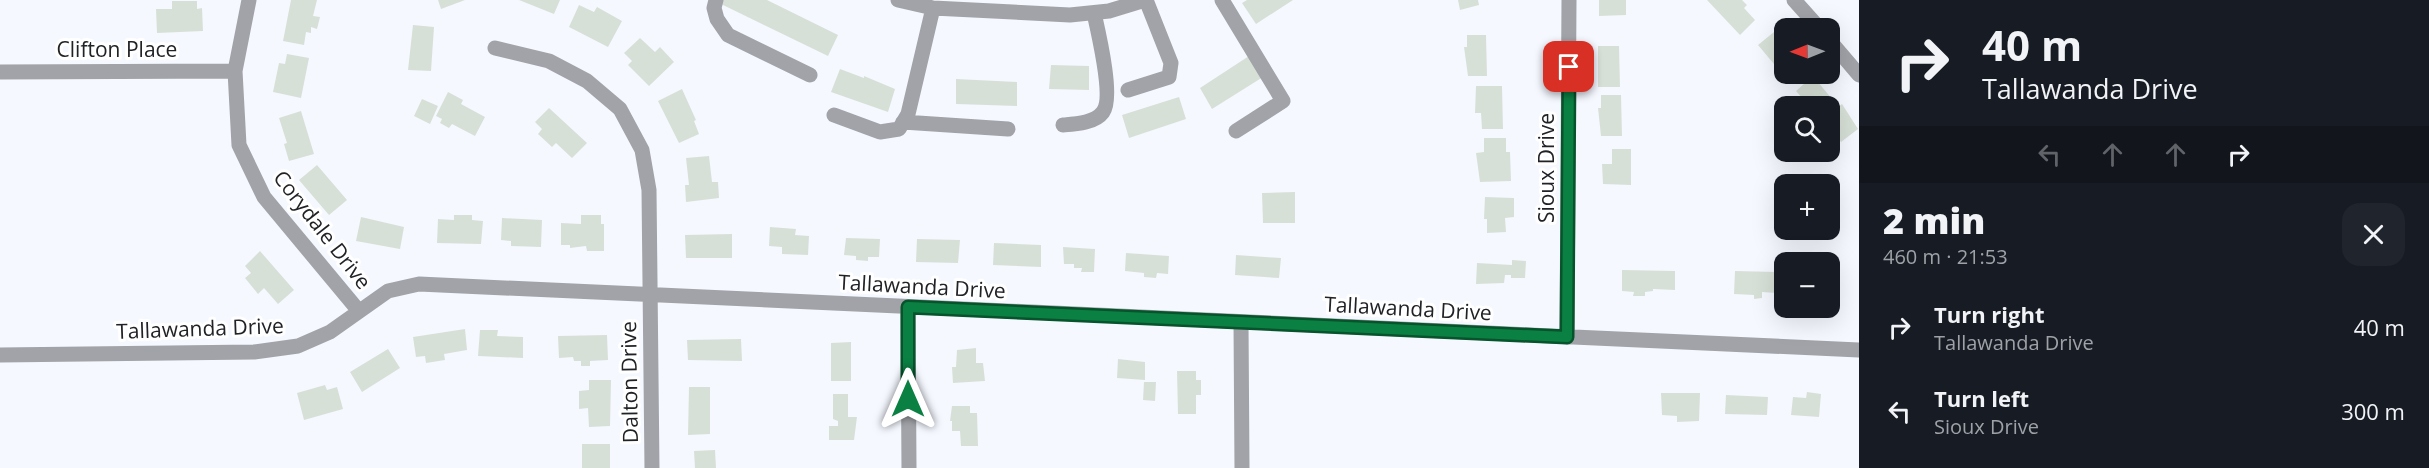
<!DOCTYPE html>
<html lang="en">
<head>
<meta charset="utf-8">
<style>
	body { margin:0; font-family:"Open Sans",sans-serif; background:#20242c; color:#f1f3f6; height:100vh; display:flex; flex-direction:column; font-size:22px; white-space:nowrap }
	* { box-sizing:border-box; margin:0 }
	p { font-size:20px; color:#9ea1a6 }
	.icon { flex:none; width:33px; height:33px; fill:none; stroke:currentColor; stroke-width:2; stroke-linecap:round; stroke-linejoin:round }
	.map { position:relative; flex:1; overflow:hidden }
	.details { display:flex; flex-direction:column; background:#171b24; width:570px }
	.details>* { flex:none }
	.guide { background:#171b24; color:#f1f3f6; overflow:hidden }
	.needle { width:39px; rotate:269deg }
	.fabs { position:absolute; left:1774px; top:18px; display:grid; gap:12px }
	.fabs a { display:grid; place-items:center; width:66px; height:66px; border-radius:12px; background:#171b24; box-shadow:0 6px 24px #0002; font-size:30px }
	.pin { position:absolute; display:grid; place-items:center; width:51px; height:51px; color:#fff; margin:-26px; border-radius:12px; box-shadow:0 3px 9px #0006 }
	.me { position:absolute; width:66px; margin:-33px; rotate:0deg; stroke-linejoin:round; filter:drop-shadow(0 0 4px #0008) }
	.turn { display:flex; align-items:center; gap:21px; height:126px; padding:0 24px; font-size:27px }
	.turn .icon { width:78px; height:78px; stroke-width:2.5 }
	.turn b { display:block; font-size:42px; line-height:51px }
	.lanes { display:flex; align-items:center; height:57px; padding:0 24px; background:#0003; justify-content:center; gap:30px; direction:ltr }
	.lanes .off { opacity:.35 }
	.round { display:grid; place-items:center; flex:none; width:63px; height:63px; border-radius:18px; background:#20242c }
	.headline { display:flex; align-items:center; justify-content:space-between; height:102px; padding:0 24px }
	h1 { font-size:36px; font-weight:800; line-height:45px }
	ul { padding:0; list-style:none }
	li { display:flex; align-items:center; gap:18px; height:84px; padding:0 24px }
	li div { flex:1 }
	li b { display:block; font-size:22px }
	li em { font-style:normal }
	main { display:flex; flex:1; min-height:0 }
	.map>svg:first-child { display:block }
	.building { fill:#d7e0d6 }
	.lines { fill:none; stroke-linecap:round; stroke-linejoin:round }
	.minor { stroke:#a1a3a8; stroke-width:15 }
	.route-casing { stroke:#07532c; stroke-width:15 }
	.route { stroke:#0b8043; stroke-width:10 }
	.labels { text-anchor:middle; stroke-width:6; stroke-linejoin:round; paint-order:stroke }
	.street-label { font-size:21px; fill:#202226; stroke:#fff }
</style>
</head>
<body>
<main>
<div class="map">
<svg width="1859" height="468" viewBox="0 0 1859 468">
	<rect width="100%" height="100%" fill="#f5f8ff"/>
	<!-- building -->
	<path class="building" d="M291 0H317L313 16 320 17 317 29 311 27V33L306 32 304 45 283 41Z
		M438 0H465L441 9Z
		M519 0H560L554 14Z
		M722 0H767L838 35 828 56 721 4Z
		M1247 0H1293L1256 24 1242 3Z
		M1458 0H1478L1479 5 1460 10Z
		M1599 0H1626V15L1599 16Z
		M1707 0H1742L1747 5 1744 8 1755 20 1740 35Z
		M172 1H197V9L202 8 203 31 157 33 156 9H172Z
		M579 5 594 12 597 7 622 21 608 47 569 27Z
		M413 25 434 27 431 71 408 70Z
		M1774 32 1785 44V65L1779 70 1758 45Z
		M1467 35H1486L1487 76H1468L1464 47H1467Z
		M640 38 655 52 660 47 674 62 649 86 628 65 632 61 624 53Z
		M1598 46H1619L1620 87H1598Z
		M287 54 309 58 301 98 273 92 279 63 285 64Z
		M1249 56 1263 77 1212 109 1200 88Z
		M1051 65 1089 66V90L1049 89Z
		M840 69 864 78V76L895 89 888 112 831 92Z
		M1813 76 1832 99 1823 106H1809L1796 91Z
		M956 79 1017 82V106L956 104Z
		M1476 86H1502L1503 129H1482L1481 113H1475Z
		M682 89 696 120 694 121 699 134 679 143 658 101Z
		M448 92 463 100 461 104 485 117 475 136 452 124 449 128 440 123 442 119 436 116Z
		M1601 95H1621L1622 136H1601L1598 108H1601Z
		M1179 97 1186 119 1129 138 1122 115Z
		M422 99 438 106 430 124 414 116Z
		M1842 104 1858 129 1841 142 1830 129V113Z
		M549 108 587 143 572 158 556 143 552 147 538 134 542 129 535 122Z
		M301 111 314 154 289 161 284 144 287 143 279 118Z
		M1484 138H1506V152H1510L1511 181 1480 182 1476 153 1484 152Z
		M1612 149H1631V185L1603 184 1602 164H1612Z
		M709 156 712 182H718L719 198 686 202 685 185H689L686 158Z
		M317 165 347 200 329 215 299 180Z
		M1295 192V223H1263L1262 193Z
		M1485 197 1514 198V217L1505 218 1506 232 1487 233V219H1484Z
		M454 215H472V220L483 221 481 244 437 243 438 219 454 220Z
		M581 215H601V224H604V251H587L586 246 570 248V245H561V223L581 224Z
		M361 217 404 227 400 249 356 241Z
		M502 218 542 220 541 247 511 246V241L501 240Z
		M770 227 796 229 795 235 809 236 808 255 782 254V247L769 246Z
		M732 234V258H686L685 235Z
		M846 238 880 239 879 257H868V261L856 260V256L844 255Z
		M917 239 960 240 958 263 916 262Z
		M994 243 1041 245V267L993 265Z
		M1063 247 1095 249 1094 272H1081L1082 268H1074V264H1064Z
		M260 251 294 290 278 304 264 288 258 294 245 278 251 273 245 266Z
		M1126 253 1169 256 1168 274 1157 273 1156 278 1144 277V273L1125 271Z
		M1236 255 1281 258 1279 278 1235 275Z
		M1512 260 1526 261 1525 278H1511V275H1505L1504 283 1476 284 1477 263 1512 265Z
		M1622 270 1675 271V290L1653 289V291L1645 292V296H1633L1634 292 1622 291Z
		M1735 271 1777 272V293L1762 292V298L1754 299V295L1734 294Z
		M465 329 467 350 444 354 445 360 426 363 425 356 416 357 413 337Z
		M480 330H498L497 336 523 337V358L478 356Z
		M607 335 608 360 590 361V366H581V361H574L573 357 559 358 558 336Z
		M741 339 742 361 688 360 687 340Z
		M851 342V381H831V343Z
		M976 348V363H983L985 381 953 383 952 367H956L957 350Z
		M388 349 400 368 362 392 350 372Z
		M1118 359 1145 362V380L1117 378Z
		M1177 371H1196V380H1201V395H1196V414H1178Z
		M589 380H611L610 426 589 427 588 408 579 409V391L589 390Z
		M1144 382H1156L1155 401 1143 400Z
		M325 385 327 390 337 387 343 409 304 420 297 393Z
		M689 387H710V434L688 435Z
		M1807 392 1821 394 1819 417 1791 415 1793 397 1806 398Z
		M1661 393H1700L1699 421 1677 422V416L1662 415Z
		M833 394H848V417H857L854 440H829V426H838V421L833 419Z
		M1726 395 1768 397 1767 415 1725 414Z
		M952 406H970V413H977L978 446H961L960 431H952V421H950Z
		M582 444H610V468H582Z
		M715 450 716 468H695L694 451Z"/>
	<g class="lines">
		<!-- minor -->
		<path class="minor" d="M249 0 235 71 239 145 264 197 358 310
			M716 0 714 8 717 19 728 35 810 75
			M898 0 933 8 1070 15 1109 11 1145 0
			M1222 0 1283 101 1236 131
			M1794 0 1819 28
			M1830 41 1859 75
			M495 48 549 61 587 81 620 109 642 150 649 190 652 468
			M0 72 235 71
			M1128 90 1169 77 1171 63 1146 0
			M834 115 880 132 899 129 908 114 933 8
			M903 122 1008 129
			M1063 125C1076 124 1095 123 1103 112 1114 98 1098 31 1094 13
			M908 307 909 468
			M1241 323 1242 468
			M1567 337 1569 0
			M0 355 254 352 298 346 330 332 388 291 419 284 1859 350"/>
	</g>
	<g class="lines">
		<defs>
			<path id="route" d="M908 399V307L1567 337 1569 67"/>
		</defs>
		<!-- route casing -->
		<use href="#route" class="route-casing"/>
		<!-- route -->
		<use href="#route" class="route"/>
	</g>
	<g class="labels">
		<!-- street labels -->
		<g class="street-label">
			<text x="117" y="57">Clifton Place</text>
			<text transform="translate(1547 168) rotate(-90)" y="7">Sioux Drive</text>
			<text transform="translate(322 230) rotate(52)" y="7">Corydale Drive</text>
			<text transform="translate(922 287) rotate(3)" y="7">Tallawanda Drive</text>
			<text transform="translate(1408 309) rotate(3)" y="7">Tallawanda Drive</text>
			<text transform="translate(200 329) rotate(-2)" y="7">Tallawanda Drive</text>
			<text transform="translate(630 382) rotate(-91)" y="7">Dalton Drive</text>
		</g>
	</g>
</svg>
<div class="fabs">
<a><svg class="needle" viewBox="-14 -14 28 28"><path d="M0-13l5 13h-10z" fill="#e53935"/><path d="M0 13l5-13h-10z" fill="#9ea1a6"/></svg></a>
<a><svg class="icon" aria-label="search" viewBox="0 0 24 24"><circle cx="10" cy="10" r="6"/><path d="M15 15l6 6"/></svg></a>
<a>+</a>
<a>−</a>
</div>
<div class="pin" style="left:1569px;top:67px;background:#d93025"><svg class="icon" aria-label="arrive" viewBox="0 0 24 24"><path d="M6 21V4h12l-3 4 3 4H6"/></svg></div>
<svg class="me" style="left:908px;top:399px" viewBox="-20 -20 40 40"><path d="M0-17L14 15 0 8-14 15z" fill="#0b8043" stroke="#fff" stroke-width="4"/></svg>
</div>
<section class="details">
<div class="guide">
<div class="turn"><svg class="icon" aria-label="right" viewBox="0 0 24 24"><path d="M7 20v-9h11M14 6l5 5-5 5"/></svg><div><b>40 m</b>Tallawanda Drive</div></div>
<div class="lanes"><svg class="icon off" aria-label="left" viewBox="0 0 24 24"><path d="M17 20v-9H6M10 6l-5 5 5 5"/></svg><svg class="icon off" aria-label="ahead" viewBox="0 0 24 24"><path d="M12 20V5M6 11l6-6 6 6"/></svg><svg class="icon off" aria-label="ahead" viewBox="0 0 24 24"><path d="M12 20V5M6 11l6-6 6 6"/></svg><svg class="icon" aria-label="right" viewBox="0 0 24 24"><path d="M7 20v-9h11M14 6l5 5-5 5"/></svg></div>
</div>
<div class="headline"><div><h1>2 min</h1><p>460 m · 21:53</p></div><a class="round"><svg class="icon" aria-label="close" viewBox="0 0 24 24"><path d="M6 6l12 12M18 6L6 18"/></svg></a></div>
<ul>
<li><svg class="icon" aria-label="right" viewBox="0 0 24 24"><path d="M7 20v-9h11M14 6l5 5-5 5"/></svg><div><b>Turn right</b><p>Tallawanda Drive</p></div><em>40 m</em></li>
<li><svg class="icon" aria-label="left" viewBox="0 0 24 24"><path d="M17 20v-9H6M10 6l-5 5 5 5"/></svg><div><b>Turn left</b><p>Sioux Drive</p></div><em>300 m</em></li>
</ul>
</section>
</main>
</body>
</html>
